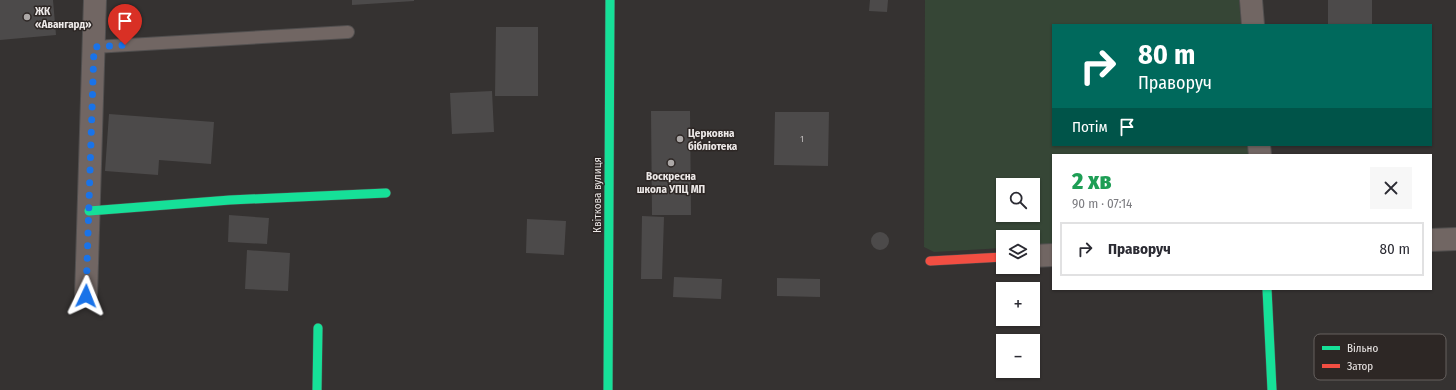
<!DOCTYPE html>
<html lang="uk">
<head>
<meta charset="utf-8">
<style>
	body { margin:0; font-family:"Fira Sans Condensed",sans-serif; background:#f7f7f7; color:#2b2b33; height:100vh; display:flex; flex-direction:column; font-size:15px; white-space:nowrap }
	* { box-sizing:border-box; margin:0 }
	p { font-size:13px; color:#7c7c81 }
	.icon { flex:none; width:22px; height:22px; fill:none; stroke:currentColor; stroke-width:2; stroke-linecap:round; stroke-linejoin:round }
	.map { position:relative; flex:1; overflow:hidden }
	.details { position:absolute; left:1052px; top:154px; width:380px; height:136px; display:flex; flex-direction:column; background:#fff; border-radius:0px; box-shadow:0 1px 3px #0004 }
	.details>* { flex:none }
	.top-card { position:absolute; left:1052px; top:24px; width:380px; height:122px; border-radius:0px; box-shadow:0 1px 3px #0004; background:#00695c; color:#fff; overflow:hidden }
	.controls { position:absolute; left:996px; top:178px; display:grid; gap:8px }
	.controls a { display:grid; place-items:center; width:44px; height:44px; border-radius:0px; background:#fff; box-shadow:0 1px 3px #0004; font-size:20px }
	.pin { position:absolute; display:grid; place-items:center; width:34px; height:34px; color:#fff; margin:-41px -17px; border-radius:50% 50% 50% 0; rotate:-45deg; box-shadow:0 0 4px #0007 }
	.pin .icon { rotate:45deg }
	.me { position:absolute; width:44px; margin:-22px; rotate:2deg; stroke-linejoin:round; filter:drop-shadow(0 0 3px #0008) }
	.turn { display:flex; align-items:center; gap:14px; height:84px; padding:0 20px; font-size:18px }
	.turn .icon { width:52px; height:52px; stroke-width:2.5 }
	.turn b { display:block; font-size:28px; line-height:34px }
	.then { display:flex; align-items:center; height:38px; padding:0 20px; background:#0003; gap:8px; font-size:15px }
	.round { display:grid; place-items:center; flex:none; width:42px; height:42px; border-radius:0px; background:#f7f7f7 }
	.overview { display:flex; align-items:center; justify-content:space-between; height:68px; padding:0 20px }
	h1 { font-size:24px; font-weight:800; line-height:30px; color:#1e9e55 }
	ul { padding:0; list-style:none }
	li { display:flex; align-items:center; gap:12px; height:54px; margin:0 8px 6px; padding:0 12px; border:2px solid #e1e1e2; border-radius:0px }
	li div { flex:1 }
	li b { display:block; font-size:15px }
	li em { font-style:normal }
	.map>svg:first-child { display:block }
	.green { fill:#364636; fill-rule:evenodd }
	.building { fill:#4c4a4a }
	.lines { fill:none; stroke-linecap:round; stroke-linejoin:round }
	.lane-casing { stroke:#514f4f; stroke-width:14 }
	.street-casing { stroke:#514f4f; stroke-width:24 }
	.fast-casing { stroke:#514f4f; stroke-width:10 }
	.jam-casing { stroke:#514f4f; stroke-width:10 }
	.lane { stroke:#716663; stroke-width:12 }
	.street { stroke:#716663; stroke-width:22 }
	.fast { stroke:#16e098; stroke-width:9 }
	.jam { stroke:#f24e42; stroke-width:9 }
	.route { stroke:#1a73e8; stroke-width:7; stroke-dasharray:0 12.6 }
	.poi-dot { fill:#aca8a7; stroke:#2d2725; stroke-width:1.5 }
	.labels { text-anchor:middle; stroke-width:3; stroke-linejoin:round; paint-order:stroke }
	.number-label { font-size:9px; fill:#c4c0c0 }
	.poi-label { font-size:11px; font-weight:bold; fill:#ece8e7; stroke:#2d2725; text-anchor:start }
	.street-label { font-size:11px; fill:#ece8e7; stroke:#2d2725 }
	.key { fill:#2d2725; stroke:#66615f; stroke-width:1 }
	.key-label { font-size:11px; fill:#ece8e7 }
</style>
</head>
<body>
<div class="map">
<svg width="1456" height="390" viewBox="0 0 1456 390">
	<rect width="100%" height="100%" fill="#353231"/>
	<!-- green -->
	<path class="green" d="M925 0H1239L1241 25H1053V145H1250L1251 155H1053V246L1033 247V237H1003V248L934 252 924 247ZM1003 185H1033V215H1003Z"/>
	<!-- building -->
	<path class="building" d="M0 0H53L56 35 0 40Z
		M352 0H414V1L352 5Z
		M870 0H888L887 12 869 11Z
		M1328 0H1372V25H1328Z
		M496 27H538V96H495Z
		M492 91 494 132 452 134 450 93Z
		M651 111H690L691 215H652Z
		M775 112H829L828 166 774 165Z
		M109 114 214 122 211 164 159 160 158 175 105 171Z
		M229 215 269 218 267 244 228 242Z
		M642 216 664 217 662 279H641Z
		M527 219 566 221 564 255 526 253Z
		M871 241a9 9 0 1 1 18 0a9 9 0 1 1-18 0Z
		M247 250 290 253 288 291 245 289Z
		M674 277 722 279 721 299 673 297Z
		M777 278 820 279V297L777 296Z"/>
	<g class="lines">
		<defs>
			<path id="lane" d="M94 47 348 32"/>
			<path id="street" d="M1251 0 1253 25
				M1259 145 1260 155
				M1431 240 1456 239
				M1033 256 1053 255
				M86 296 95 0"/>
			<path id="fast" d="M89 211 230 200 386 193
				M1267 289 1272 390
				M317 390 318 328
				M608 390 610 0"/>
			<path id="jam" d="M930 261 1003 257"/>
		</defs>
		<!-- lane casing -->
		<use href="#lane" class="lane-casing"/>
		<!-- street casing -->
		<use href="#street" class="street-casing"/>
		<!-- fast casing -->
		<use href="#fast" class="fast-casing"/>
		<!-- jam casing -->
		<use href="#jam" class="jam-casing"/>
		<!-- lane -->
		<use href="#lane" class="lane"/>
		<!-- street -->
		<use href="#street" class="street"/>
		<!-- fast -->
		<use href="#fast" class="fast"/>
		<!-- jam -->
		<use href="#jam" class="jam"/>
	</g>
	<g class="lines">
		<!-- route -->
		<path class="route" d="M86 296 94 47 125 45"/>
	</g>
	<!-- markers -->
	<g class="poi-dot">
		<circle cx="27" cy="17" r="4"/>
		<circle cx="680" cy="139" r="4"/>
		<circle cx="671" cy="163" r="4"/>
	</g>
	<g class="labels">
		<!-- number labels -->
		<g class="number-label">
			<text x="802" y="142">1</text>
		</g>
		<!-- poi labels -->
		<g class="poi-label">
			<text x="35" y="15">ЖК<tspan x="35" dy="13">«Авангард»</tspan></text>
			<text x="688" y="137">Церковна<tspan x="688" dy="13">бібліотека</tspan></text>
			<text x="671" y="180" text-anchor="middle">Воскресна<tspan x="671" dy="13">школа УПЦ МП</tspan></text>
		</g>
		<!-- street labels -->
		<g class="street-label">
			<text transform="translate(597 195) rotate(-90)" y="4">Квіткова вулиця</text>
		</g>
	</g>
	<!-- legend -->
	<rect x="1314" y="334" width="132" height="46" rx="6" class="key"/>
	<rect x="1322" y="346" width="18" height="4" fill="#16e098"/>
	<rect x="1322" y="364" width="18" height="4" fill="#f24e42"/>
	<g class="key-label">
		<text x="1347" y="352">Вільно</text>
		<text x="1347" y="370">Затор</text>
	</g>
</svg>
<div class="controls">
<a><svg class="icon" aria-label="search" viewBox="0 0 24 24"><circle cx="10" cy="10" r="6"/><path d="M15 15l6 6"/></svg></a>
<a><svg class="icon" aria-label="layers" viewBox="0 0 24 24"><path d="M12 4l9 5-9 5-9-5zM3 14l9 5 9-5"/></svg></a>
<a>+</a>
<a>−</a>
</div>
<div class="pin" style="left:125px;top:45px;background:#d93025"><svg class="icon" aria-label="arrive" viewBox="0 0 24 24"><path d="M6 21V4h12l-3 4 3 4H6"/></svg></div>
<svg class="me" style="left:86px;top:296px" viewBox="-20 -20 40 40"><path d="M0-17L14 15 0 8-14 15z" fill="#1a73e8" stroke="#fff" stroke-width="4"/></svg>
<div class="top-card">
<div class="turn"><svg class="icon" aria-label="right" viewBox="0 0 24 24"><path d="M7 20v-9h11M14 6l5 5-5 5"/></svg><div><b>80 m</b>Праворуч</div></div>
<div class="then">Потім<svg class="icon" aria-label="arrive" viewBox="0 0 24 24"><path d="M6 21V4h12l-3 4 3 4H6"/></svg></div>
</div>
<section class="details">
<div class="overview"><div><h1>2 хв</h1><p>90 m · 07:14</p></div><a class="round"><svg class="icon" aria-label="close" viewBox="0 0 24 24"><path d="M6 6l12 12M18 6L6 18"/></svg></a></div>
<ul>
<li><svg class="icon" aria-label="right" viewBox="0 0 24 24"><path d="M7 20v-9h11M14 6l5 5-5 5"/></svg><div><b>Праворуч</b></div><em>80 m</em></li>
</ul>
</section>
</div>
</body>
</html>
